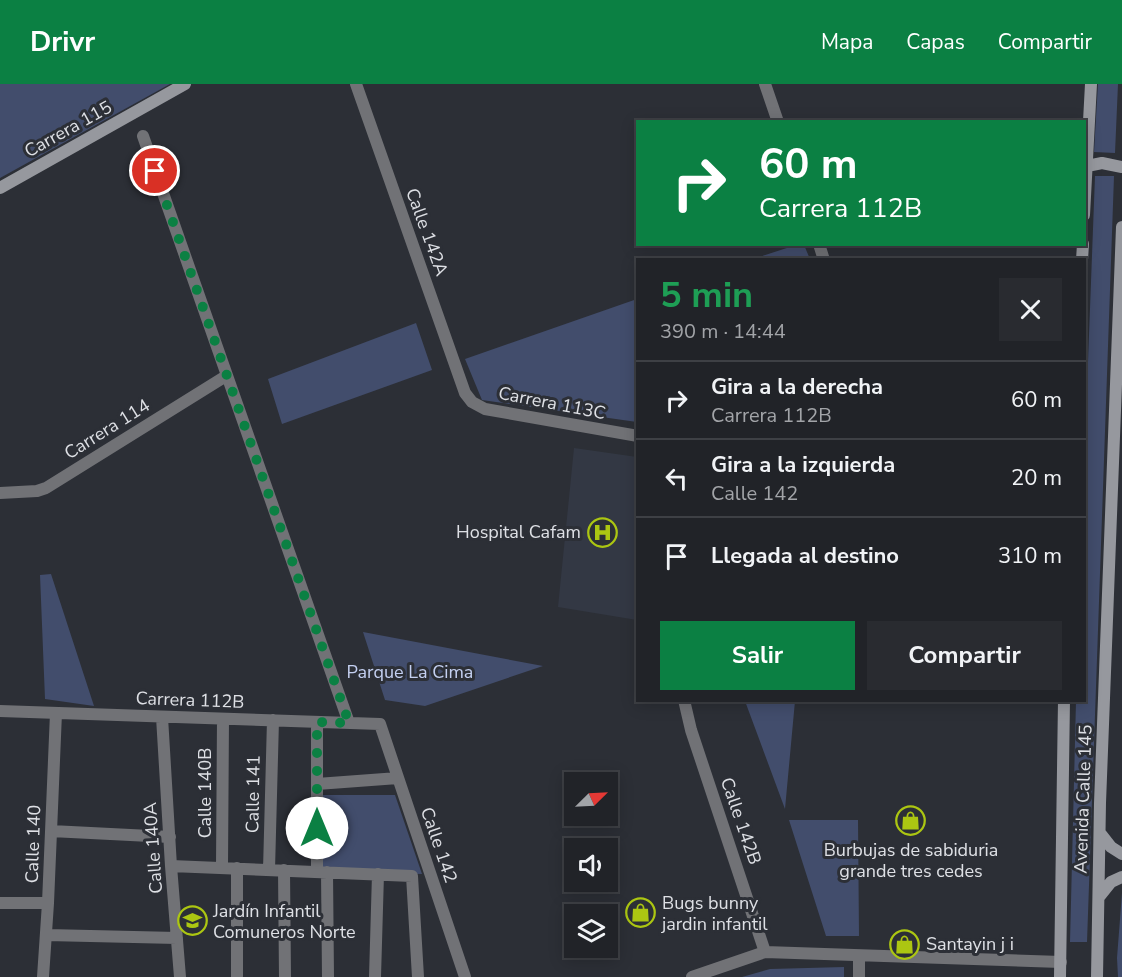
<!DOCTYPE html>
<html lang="es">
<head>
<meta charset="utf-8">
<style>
	body { margin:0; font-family:"Nunito Sans",sans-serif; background:#292b30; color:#f1f3f6; height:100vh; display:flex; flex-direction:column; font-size:22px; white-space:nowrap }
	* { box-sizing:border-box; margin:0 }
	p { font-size:20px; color:#a2a4a8 }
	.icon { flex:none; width:33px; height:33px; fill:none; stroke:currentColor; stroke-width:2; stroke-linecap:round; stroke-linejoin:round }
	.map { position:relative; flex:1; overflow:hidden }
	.drawer { position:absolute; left:636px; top:174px; width:450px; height:444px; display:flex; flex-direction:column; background:#212328; border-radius:0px; box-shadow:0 3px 15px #0003,0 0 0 2px #3e4045 }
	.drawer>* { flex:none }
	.hud { position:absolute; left:636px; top:36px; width:450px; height:126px; border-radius:0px; box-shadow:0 3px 15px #0003,0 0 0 2px #3e4045; background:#0b8043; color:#fff; overflow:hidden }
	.needle { width:39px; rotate:66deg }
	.tools { position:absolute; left:564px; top:688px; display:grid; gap:12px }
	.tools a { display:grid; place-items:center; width:54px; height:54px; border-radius:0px; background:#212328; box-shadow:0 3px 15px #0003,0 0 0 2px #3e4045; font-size:30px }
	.pin { position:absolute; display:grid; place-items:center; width:51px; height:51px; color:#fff; margin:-26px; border:3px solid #fff; border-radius:50%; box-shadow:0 2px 6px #0007 }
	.me { position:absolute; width:66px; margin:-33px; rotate:0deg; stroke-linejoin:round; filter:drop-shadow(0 0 4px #0008) }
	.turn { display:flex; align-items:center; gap:21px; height:126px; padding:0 24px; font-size:27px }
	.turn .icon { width:78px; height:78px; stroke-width:2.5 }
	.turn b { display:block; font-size:42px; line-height:51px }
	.round { display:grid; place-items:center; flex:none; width:63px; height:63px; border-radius:0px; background:#292b30 }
	.headline { display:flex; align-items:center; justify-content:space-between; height:102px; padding:0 24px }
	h1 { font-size:36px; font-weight:700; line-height:45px; color:#1e9e55 }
	.action { display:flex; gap:12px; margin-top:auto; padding:12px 24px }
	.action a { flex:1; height:69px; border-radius:0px; background:#0b8043; color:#fff; font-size:24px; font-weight:700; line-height:69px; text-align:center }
	.action a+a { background:#292b30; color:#f1f3f6 }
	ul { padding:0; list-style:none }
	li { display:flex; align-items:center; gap:18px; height:78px; padding:0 24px; border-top:2px solid #3e4045 }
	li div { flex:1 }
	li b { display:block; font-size:22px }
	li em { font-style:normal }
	header { display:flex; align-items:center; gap:36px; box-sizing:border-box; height:84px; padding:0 30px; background:#0b8043; color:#fff }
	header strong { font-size:28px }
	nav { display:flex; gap:33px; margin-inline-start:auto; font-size:21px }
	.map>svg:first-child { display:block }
	.built { fill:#333844 }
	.green { fill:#424d6c }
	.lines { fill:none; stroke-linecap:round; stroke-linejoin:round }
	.street { stroke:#717276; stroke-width:12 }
	.secondary { stroke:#96989e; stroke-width:12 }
	.route { stroke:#0b8043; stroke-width:10; stroke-dasharray:0 18 }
	.labels { text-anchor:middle; stroke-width:6; stroke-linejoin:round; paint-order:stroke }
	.street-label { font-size:18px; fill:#dee0e5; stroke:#2c2f36 }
	.poi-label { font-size:18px; fill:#dee0e5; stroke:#2c2f36; text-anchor:start }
	.park-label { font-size:18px; fill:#c4d0f1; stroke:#2c2f36 }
</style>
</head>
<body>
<header>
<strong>Drivr</strong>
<nav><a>Mapa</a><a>Capas</a><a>Compartir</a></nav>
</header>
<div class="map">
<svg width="1122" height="893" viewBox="0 0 1122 893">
	<rect width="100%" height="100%" fill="#2c2f36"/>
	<!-- built -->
	<path class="built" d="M574 364 637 373V536L558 523Z"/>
	<!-- green -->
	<path class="green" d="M0 0H170L0 94Z
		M1098 0H1118L1115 69 1094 68Z
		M1095 92H1114L1087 858H1070L1076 617 1084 616 1085 357Z
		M796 161H804L810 175H753Z
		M637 215V338L482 316 465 275Z
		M416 239 432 286 282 340 268 295Z
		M51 490 94 622 45 615 40 491Z
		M363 548 543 582 425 622 385 616Z
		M745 617H795L785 725Z
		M320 711H395L422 790 323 787Z
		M789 736H858L859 852H826Z
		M1122 809V893H1118L1117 874Z
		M844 883V893H742L770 885Z"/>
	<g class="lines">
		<!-- street -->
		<path class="street" d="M356 0 465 309 472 318 485 325 638 352
			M765 0 778 38
			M143 52 349 639
			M819 160 824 176
			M0 409 37 407 46 404 226 292
			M684 616 691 646 765 868
			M0 627 380 640 465 893
			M162 633 171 782 180 893
			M317 700 398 694
			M51 747 170 753
			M171 782 412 792 418 893
			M222 783 223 635
			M269 786 273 636
			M284 786 285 893
			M317 788V638
			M327 788 328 893
			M0 819H48
			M47 851 177 854
			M237 892V784
			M43 893 48 819 56 629
			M375 893 378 790
			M692 893 765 868 1061 878
			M859 893V872"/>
		<!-- secondary -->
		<path class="secondary" d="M1087 82 1102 79 1122 83
			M0 104 185 0
			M1084 131 1091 0
			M1082 176 1083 160
			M1100 749 1111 763 1122 770
			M1099 813 1111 798 1122 793
			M1060 893 1064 616
			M1097 893 1100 719 1122 143"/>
	</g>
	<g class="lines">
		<!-- route -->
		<path class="route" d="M155 87 349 639 317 638V744"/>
	</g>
	<!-- icons -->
	<defs>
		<symbol id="hospital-ring" viewBox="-11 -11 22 22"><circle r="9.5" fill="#2c2f36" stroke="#acc612" stroke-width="1.5"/><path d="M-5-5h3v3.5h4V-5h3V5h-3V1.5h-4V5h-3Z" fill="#acc612"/></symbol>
		<symbol id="shop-ring" viewBox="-11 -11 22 22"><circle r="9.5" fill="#2c2f36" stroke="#acc612" stroke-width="1.5"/><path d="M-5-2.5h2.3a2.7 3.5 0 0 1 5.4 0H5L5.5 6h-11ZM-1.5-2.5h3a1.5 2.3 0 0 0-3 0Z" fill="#acc612"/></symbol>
		<symbol id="school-ring" viewBox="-11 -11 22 22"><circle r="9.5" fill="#2c2f36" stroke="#acc612" stroke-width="1.5"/><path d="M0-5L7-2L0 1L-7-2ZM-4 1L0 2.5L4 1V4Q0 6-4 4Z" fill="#acc612"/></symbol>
	</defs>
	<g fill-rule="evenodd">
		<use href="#hospital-ring" x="586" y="432" width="33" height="33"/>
		<use href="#shop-ring" x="894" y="720" width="33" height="33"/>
		<use href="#shop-ring" x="624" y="812" width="33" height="33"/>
		<use href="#school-ring" x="176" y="820" width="33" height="33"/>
		<use href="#shop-ring" x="888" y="844" width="33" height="33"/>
	</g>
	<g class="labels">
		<!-- street labels -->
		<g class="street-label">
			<text transform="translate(68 45) rotate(-29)" y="6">Carrera 115</text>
			<text transform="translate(427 148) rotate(70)" y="6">Calle 142A</text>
			<text transform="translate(552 319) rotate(11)" y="6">Carrera 113C</text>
			<text transform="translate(107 345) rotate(-32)" y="6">Carrera 114</text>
			<text transform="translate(190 616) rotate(2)" y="6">Carrera 112B</text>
			<text transform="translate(205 709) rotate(-90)" y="6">Calle 140B</text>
			<text transform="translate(253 710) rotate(-89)" y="6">Calle 141</text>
			<text transform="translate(1083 715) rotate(-88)" y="6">Avenida Calle 145</text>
			<text transform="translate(741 737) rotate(71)" y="6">Calle 142B</text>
			<text transform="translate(33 760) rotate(-88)" y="6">Calle 140</text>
			<text transform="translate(439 761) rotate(71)" y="6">Calle 142</text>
			<text transform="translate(153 764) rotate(-94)" y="6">Calle 140A</text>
		</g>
		<!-- poi labels -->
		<g class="poi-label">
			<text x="581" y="454" text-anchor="end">Hospital Cafam</text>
			<text x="911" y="772" text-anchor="middle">Burbujas de sabiduria<tspan x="911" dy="21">grande tres cedes</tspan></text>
			<text x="662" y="825">Bugs bunny<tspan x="662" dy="21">jardin infantil</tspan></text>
			<text x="213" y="833">Jardín Infantil<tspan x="213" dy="21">Comuneros Norte</tspan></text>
			<text x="926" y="866">Santayin j i</text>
		</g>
		<!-- park labels -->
		<g class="park-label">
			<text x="410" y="594">Parque La Cima</text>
		</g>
	</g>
</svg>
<div class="tools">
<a><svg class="needle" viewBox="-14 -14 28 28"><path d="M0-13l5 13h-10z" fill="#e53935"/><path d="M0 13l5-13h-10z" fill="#a2a4a8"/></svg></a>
<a><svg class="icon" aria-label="sound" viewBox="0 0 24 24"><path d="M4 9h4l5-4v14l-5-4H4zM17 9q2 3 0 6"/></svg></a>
<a><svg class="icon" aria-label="layers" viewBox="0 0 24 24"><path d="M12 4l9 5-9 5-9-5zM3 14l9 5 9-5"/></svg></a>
</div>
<div class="pin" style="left:155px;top:87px;background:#d93025"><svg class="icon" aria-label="arrive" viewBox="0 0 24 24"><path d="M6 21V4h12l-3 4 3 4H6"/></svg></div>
<svg class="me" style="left:317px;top:744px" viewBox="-20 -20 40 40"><circle r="19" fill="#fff"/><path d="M0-13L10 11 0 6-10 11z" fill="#0b8043"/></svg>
<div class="hud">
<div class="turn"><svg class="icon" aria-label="right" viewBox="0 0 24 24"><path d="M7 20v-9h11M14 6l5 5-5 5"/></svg><div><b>60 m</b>Carrera 112B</div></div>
</div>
<section class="drawer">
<div class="headline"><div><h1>5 min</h1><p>390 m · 14:44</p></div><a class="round"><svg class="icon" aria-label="close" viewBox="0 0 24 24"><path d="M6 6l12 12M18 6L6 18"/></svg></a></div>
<ul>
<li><svg class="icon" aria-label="right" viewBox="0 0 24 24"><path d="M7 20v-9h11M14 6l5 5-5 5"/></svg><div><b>Gira a la derecha</b><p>Carrera 112B</p></div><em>60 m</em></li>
<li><svg class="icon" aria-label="left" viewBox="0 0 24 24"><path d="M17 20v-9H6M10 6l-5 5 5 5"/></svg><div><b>Gira a la izquierda</b><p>Calle 142</p></div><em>20 m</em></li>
<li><svg class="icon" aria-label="arrive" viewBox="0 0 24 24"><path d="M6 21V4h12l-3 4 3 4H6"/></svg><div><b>Llegada al destino</b></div><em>310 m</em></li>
</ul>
<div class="action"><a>Salir</a><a>Compartir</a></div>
</section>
</div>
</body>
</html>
